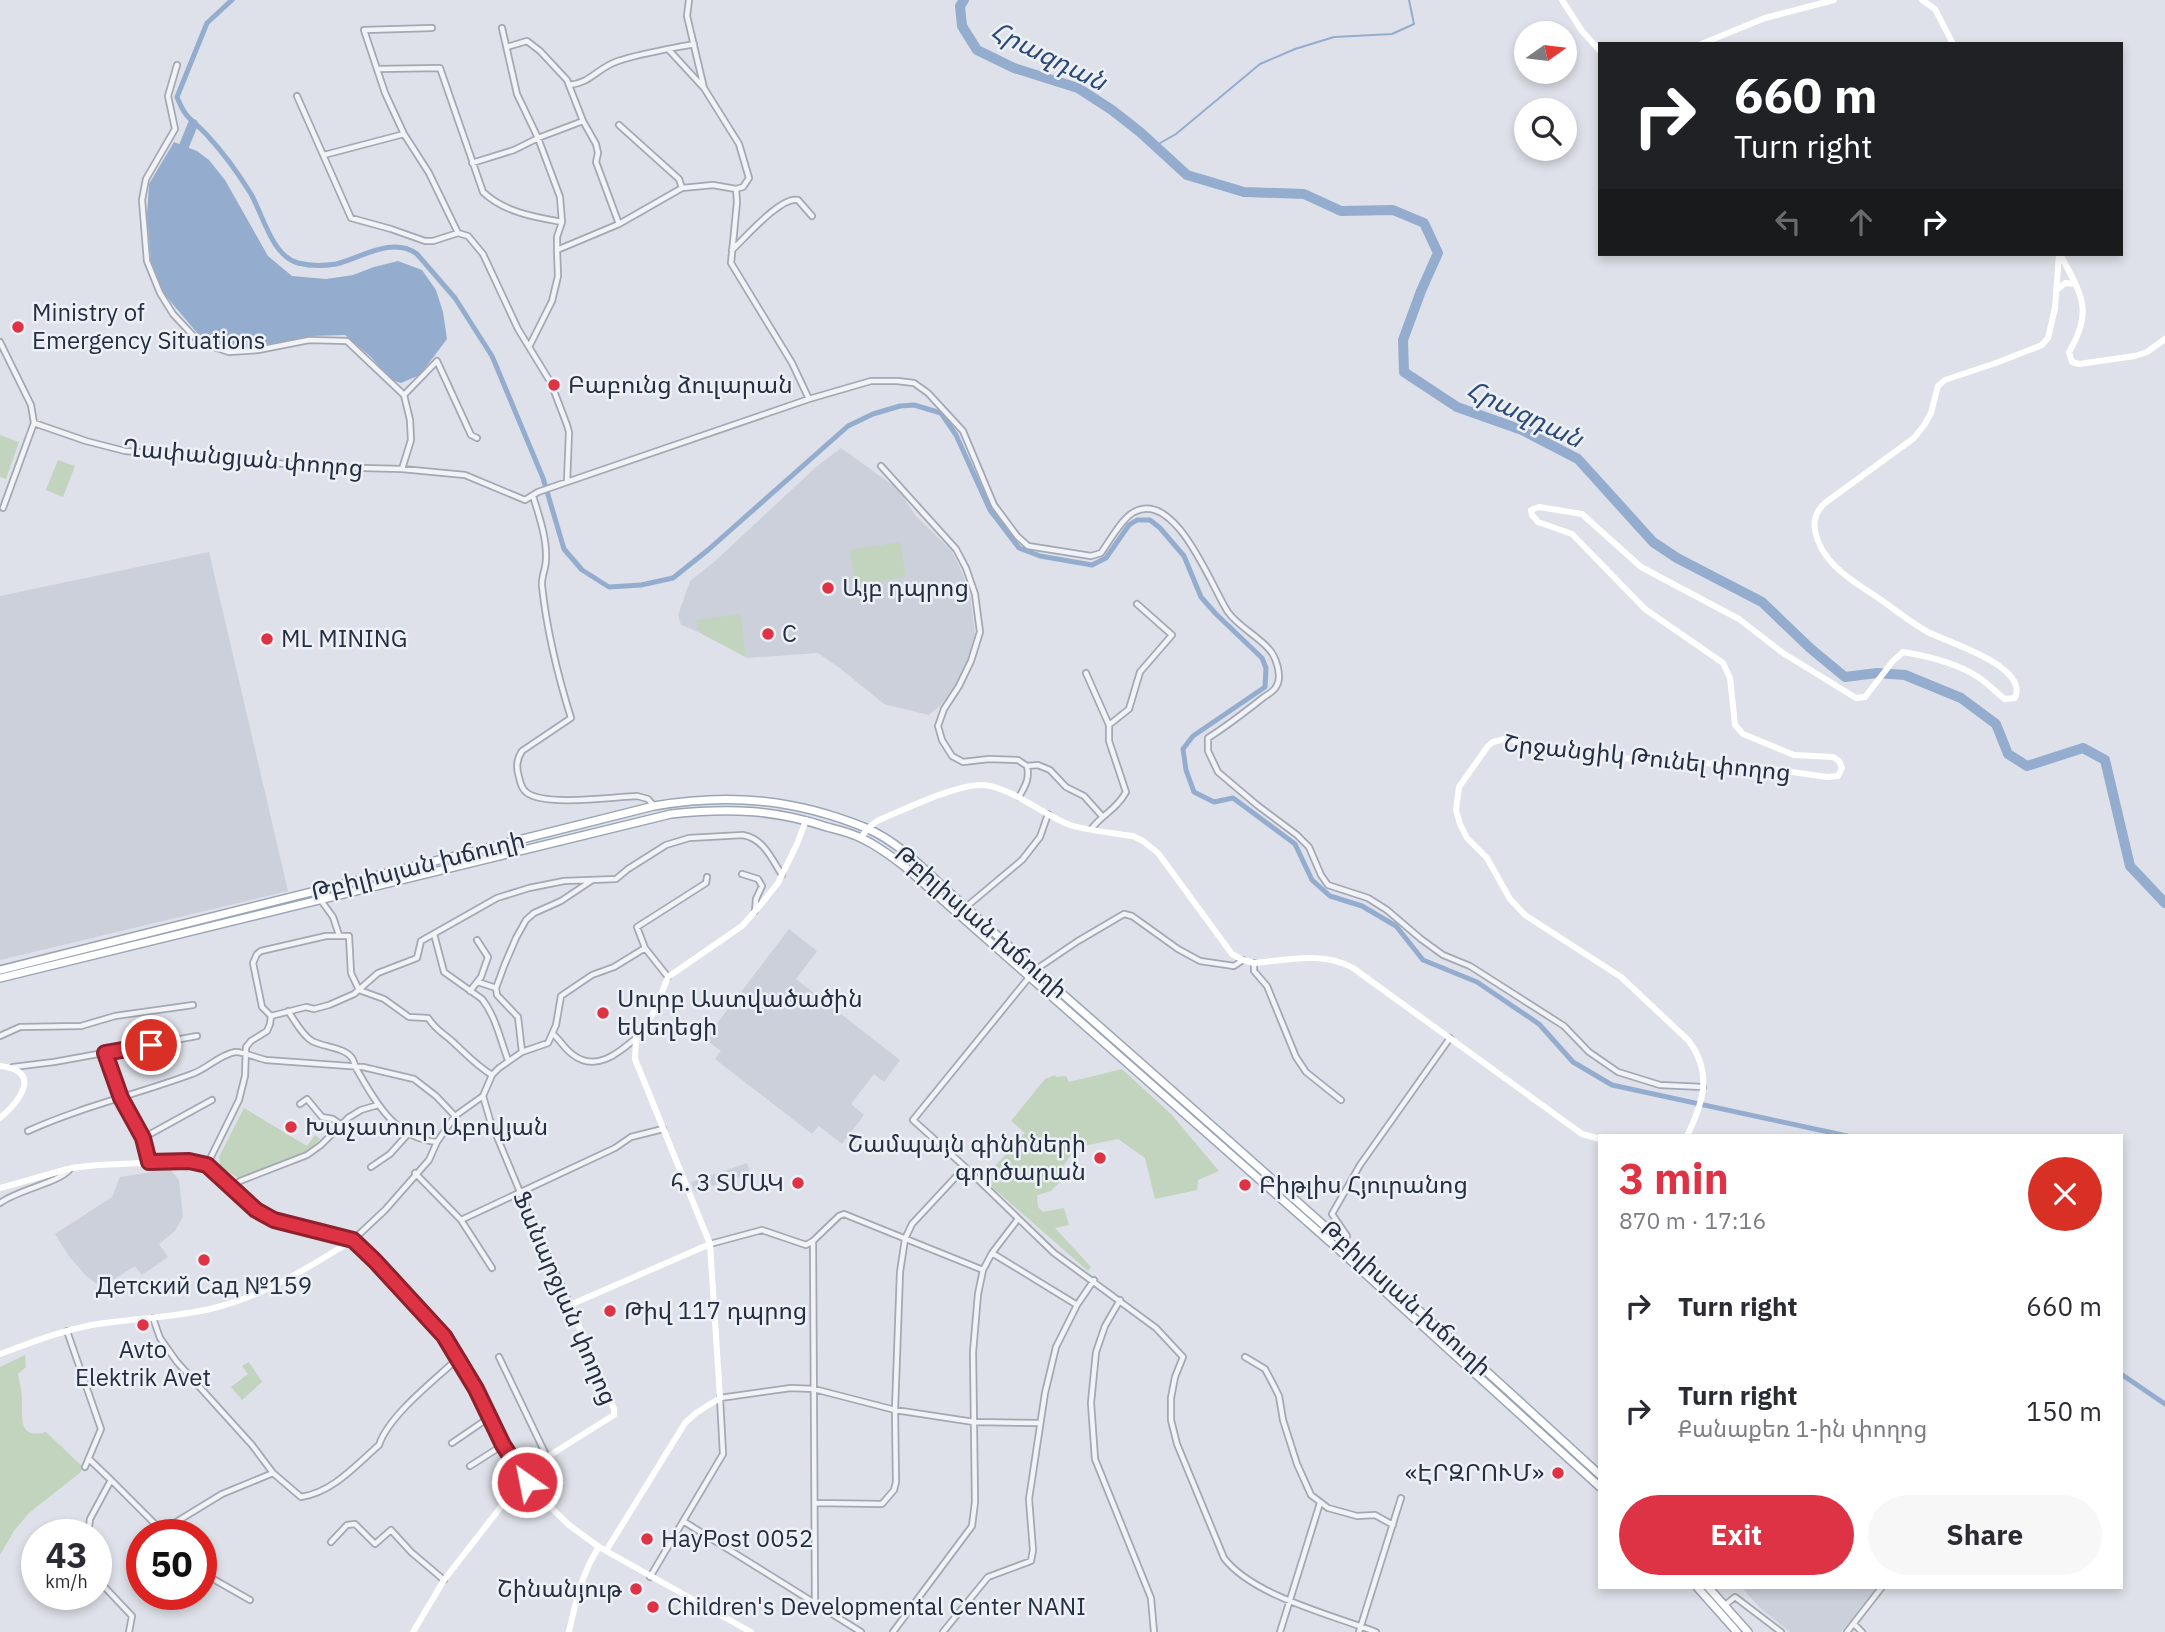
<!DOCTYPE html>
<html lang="en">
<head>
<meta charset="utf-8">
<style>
	body { margin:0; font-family:"IBM Plex Sans","Noto Sans Armenian",sans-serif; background:#f7f7f7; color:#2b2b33; height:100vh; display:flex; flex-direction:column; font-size:26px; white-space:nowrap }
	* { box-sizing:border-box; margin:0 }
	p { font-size:23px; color:#7c7c81 }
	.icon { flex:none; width:38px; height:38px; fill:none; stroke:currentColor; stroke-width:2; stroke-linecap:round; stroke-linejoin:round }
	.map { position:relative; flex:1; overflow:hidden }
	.details { position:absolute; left:1598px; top:1134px; width:525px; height:455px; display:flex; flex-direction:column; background:#fff; border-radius:0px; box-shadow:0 4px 10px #0003 }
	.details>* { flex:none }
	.guide { position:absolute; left:1598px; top:42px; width:525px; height:214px; border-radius:0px; box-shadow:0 4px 10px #0003; background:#202124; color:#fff; overflow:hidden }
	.needle { width:46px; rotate:76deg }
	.controls { position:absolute; left:1514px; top:21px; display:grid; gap:14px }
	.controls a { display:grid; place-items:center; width:63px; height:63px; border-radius:50%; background:#fff; box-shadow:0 4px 10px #0003; font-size:35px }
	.speed { position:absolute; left:21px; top:1519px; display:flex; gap:14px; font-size:35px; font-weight:700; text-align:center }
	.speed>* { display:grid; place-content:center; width:91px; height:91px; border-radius:50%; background:#fff; box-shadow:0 4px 10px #0003; line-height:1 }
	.speed small { font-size:18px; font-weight:400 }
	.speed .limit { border:10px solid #d22; background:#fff; color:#111 }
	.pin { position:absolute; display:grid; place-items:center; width:60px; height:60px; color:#fff; margin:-30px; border:4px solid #fff; border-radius:50%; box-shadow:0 2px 7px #0007 }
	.me { position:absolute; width:77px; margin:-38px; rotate:327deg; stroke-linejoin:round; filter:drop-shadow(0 0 5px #0008) }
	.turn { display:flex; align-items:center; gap:24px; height:147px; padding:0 21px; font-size:32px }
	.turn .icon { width:91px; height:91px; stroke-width:2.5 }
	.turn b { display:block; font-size:49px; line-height:60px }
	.lanes { display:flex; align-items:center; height:66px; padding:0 21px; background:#0003; justify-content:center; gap:35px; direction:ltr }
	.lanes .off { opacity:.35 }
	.round { display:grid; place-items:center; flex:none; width:74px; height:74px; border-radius:37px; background:#f7f7f7 }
	.head { display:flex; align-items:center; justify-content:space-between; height:119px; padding:0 21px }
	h1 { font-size:42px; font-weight:700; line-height:52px; color:#d34 }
	.primary-button { display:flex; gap:14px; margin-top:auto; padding:14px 21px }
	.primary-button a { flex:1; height:80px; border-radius:42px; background:#d34; color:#fff; font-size:28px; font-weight:700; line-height:80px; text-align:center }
	.primary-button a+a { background:#f7f7f7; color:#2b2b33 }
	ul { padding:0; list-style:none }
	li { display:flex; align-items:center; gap:21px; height:105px; padding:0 21px }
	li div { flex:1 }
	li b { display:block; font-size:26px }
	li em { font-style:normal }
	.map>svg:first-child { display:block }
	.built { fill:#cbd0db }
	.green { fill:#c2d4be }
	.water { fill:#94adce }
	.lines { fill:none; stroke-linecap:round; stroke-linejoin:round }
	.stream { stroke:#94adce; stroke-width:2 }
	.canal { stroke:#94adce; stroke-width:5 }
	.river { stroke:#94adce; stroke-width:10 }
	.street-casing { stroke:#a3a8b4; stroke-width:8 }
	.primary-casing { stroke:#9ba5b6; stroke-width:10 }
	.street { stroke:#f1f3f7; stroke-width:4.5 }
	.secondary { stroke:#fff; stroke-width:6 }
	.primary { stroke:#fff; stroke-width:7 }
	.route-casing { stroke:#90212c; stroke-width:18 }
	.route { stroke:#d34; stroke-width:12 }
	.poi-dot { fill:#d34; stroke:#edf1f6; stroke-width:2.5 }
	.labels { text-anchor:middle; stroke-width:5; stroke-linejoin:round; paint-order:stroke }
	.poi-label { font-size:24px; fill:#252e42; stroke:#edf1f6; text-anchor:start }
	.street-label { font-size:24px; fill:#252e42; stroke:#edf1f6 }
	.water-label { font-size:26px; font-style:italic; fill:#2b4a7a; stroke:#edf1f6 }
</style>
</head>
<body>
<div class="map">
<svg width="2165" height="1632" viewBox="0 0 2165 1632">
	<rect width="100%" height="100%" fill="#dee1e9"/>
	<!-- built -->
	<path class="built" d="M841 448 898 489 915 515 951 550 962 572 970 595 975 634 962 676 941 705 929 715 884 704 841 669 818 653 747 658 703 634 681 625 678 615 690 581 714 562 816 467Z
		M209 552 288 891 0 960V596Z
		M789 929 817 951 796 979 900 1060 884 1082 874 1074 851 1104 864 1115 842 1144 819 1126 812 1134 715 1059 721 1051 705 1039Z
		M747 1163 750 1173 695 1192 691 1182Z
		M170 1169 179 1180 183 1217 175 1231 159 1244 168 1257 142 1275 135 1266 101 1287 86 1276 68 1255 55 1234 112 1197 120 1177Z
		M1741 1587H1879L1841 1632H1790L1760 1608Z"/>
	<!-- green -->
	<path class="green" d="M0 435 19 442 6 479 0 477Z
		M58 460 75 466 63 497 46 490Z
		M900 542 906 577 855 585 850 550Z
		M740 614 746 657 700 633 696 620Z
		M1122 1069 1172 1115 1219 1171 1198 1180 1197 1190 1155 1199 1145 1158 1118 1139 1069 1149 1072 1153 1057 1176 1062 1180 1051 1191 1037 1195 1038 1207 1043 1212 1064 1208 1069 1225 1055 1228 1091 1267 1088 1271 983 1179 1025 1133 1011 1121 1045 1079 1055 1075 1056 1077 1066 1076 1069 1082Z
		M244 1108 307 1146 315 1135 320 1139 308 1152 238 1178 220 1166 219 1157Z
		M25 1355 26 1367 18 1374C20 1383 22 1392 22 1402 22 1421 20 1439 46 1432L82 1466 81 1472 29 1513 14 1531 0 1555V1367Z
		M249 1362 262 1382 242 1400 231 1387 248 1374 242 1366Z"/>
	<!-- water -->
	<path class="water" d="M174 142 197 151 209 160 225 180 268 256 292 276 326 279 353 275 374 267 398 261 422 270 436 290 443 312 447 339 420 375 401 383 391 380 371 357 345 335 311 336 261 348 221 346 198 334 165 295 152 272 147 215 149 184Z"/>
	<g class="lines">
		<!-- stream -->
		<path class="stream" d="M1155 146 1176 134 1260 64 1295 49 1334 37 1392 34 1414 24 1409 0"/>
		<!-- canal -->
		<path class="canal" d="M232 0 207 23 177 97C186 120 191 118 206 134 223 152 238 173 251 194 263 215 272 256 298 263 310 266 324 266 336 264 361 258 392 236 417 254L455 298 492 356 543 478 564 549 582 570 609 587 641 585 673 578 708 550 848 426 873 414 900 406 914 405 941 413 956 435 990 510 1019 548 1040 556 1092 565 1106 558 1129 525 1137 520H1150L1160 528 1184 556 1201 597 1216 614 1262 658 1266 668 1265 687 1193 736 1183 749 1186 770 1194 792 1214 802 1233 798 1295 844 1312 880 1330 896 1362 906 1396 926 1423 960 1477 982 1539 1024 1573 1062 1612 1085 1847 1136
			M2121 1374 2165 1404"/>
		<!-- river -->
		<path class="river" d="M964 0 960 6 962 26 977 50 1014 68 1078 88 1112 110 1140 132 1187 175 1244 192 1304 194 1341 211 1393 210 1424 223 1438 253 1421 291 1403 340 1404 372 1457 407 1522 430 1578 459 1653 542 1677 558 1762 602 1810 648 1845 677 1877 673 1905 675 1961 698 1996 724 2008 754 2027 766 2083 748 2105 760 2130 866 2165 903
			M184 146 193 124"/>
		<defs>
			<path id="street" d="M689 0 687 16 704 88 739 144 749 178 743 187 736 189
				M432 28 364 30 385 93 404 134 429 173 458 233
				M502 28 517 94 538 138 560 197 562 222 557 237V250
				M507 47 527 41 540 51 567 80 583 121 596 144 598 153 596 162 619 224
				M669 50 703 87
				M177 65 168 96 175 129 146 179 142 200 147 261 160 293 173 314 199 342 229 352 258 350 309 340 347 341 404 395 410 420 411 440 402 469
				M378 69 440 68 483 192C504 212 534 217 562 222
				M569 85C591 83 597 68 618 61 642 53 669 49 694 44
				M297 96 351 218 391 229 425 241H433L458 233 468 236 483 254 518 329 551 383 567 425 569 432 567 482
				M619 125 679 179 682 188
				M324 155 404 134
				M472 163 514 150 538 138 583 121
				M732 250C746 237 781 196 798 200L812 216
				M0 342 31 405 34 423 3 508
				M530 345 552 301 558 276 557 250 619 224 682 188 713 185 736 189 737 202 731 263 792 363 809 399
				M404 395 437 361 471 435 477 438
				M34 423 86 441 125 451 324 467 402 469 465 475 525 500 538 492 567 482 809 399 871 381H897L914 383 928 393 963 431 994 505 1017 536 1028 546 1091 556 1101 553C1109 542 1122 518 1134 512 1176 489 1212 588 1228 612 1238 626 1256 635 1268 648 1276 656 1283 677 1276 687 1274 691 1267 695 1264 697 1245 712 1227 726 1208 738V751L1218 772 1257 805 1297 835 1309 847 1321 875 1328 885 1368 898 1387 910 1421 939 1443 955 1470 966 1564 1026 1589 1052 1618 1072 1660 1085 1703 1087
				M881 466 956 549 966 568 975 594 980 632 971 661 959 686 944 709 938 726 942 740 952 756 963 762 989 759 1018 760 1027 766C1030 779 1025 786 1019 797
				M533 496C539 516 547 538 546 559 546 569 541 577 542 586 547 632 557 673 571 718L522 751C516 760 516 768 519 777 520 782 522 789 526 792 543 807 614 797 637 796L648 799 654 806
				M1086 673 1109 725
				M1027 766 1038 765 1050 770 1066 787 1084 796 1102 816
				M1092 828C1104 813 1116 810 1126 792L1109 741V725L1129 709 1140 672 1172 635 1137 604
				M742 874 758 879 762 886 756 899 755 911
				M320 899 333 917 339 935
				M966 907 1022 860 1040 837 1048 814
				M434 934 444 972 482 999C496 1017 500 1039 508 1060
				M1243 960 1234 966 1200 961 1178 949 1132 916 1124 914 1078 941 1035 970 913 1120 965 1167 1054 1253 1156 1328 1183 1357 1175 1377 1171 1398V1420L1177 1444 1224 1558C1253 1596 1332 1615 1376 1632
				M1254 963V971L1267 986 1296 1057 1306 1072 1341 1100
				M668 977 645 948 637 927 706 883 707 877
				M478 982 496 988
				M359 990 384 999 409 1017 428 1018C437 1031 442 1032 453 1042 466 1054 477 1066 492 1075
				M470 991 481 977 488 957 477 940
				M288 1011C295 1021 302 1035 312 1041 323 1047 344 1047 352 1058 354 1061 355 1065 356 1068 375 1101 394 1138 437 1142
				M271 1016 306 1007 314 1009 329 1005 354 994 378 973 417 958 421 941 497 898 529 888 564 881 616 879 628 869 666 845 689 838 743 835C764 839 771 858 782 875
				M271 1016 262 1007 253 963 257 954 261 951 326 936H349L351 973 359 990
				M553 1034C560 1040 565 1049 572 1054 595 1073 619 1053 636 1038
				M0 1036 20 1027 81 1026 115 1016 193 1005
				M522 1052 518 1017 497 995 496 988 504 966 516 938 526 920 534 913 561 901 591 881
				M105 1053 121 1099 143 1138 149 1162
				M13 1067 54 1062 197 1036
				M483 1096 490 1120 520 1192 570 1305
				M300 1104 307 1099 322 1117 333 1119 340 1124
				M28 1131C81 1107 138 1094 192 1074 207 1069 219 1055 235 1052 241 1051 257 1058 266 1060L363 1067 414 1079 436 1096 455 1116
				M143 1138 212 1100
				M207 1165 239 1100 245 1076 246 1047 251 1041 267 1031 270 1024 271 1016
				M371 1167 390 1154 408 1134
				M415 1173 461 1220 492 1268
				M233 1188 240 1181 307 1155 321 1145 348 1118 361 1110 378 1105
				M0 1203C19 1189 59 1183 70 1169
				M461 1220 615 1148 631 1137 663 1129
				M353 1240 385 1210 429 1160 437 1142 455 1116 483 1096 492 1075 499 1068 522 1052 548 1043 556 1025 561 996 592 975 614 967 645 948
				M813 1241 815 1603
				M1344 1241 1347 1236 1332 1214 1360 1165 1450 1038
				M710 1244 762 1230 806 1245 813 1241 839 1216 844 1214 983 1270
				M992 1253 1077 1305
				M1120 1300 1105 1326 1096 1352 1091 1403 1095 1459 1151 1598 1154 1632
				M153 1318 160 1338 177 1362 252 1445 273 1473 301 1497C333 1492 355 1466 379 1445 389 1415 434 1381 457 1359
				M67 1331 101 1429 85 1467
				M499 1357 547 1457
				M1245 1357 1265 1369 1273 1384 1279 1396 1283 1420 1297 1464 1311 1495 1328 1508 1357 1516 1375 1515 1393 1525
				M452 1443 490 1417
				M470 1466 503 1445
				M111 1480 166 1535
				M815 1503 882 1504 894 1490 896 1482 895 1410 900 1272 905 1239 912 1224 965 1167
				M683 1521 861 1632
				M163 1530 222 1494 273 1473
				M88 1535 90 1519 111 1480 89 1459
				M331 1542 347 1525 355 1524 375 1544 391 1530 411 1552 444 1580
				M201 1572 250 1600
				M650 1577 723 1454 720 1398 791 1388 814 1389 895 1410 974 1422 1040 1423
				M96 1578 132 1616 129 1632
				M1725 1605 1735 1597 1781 1632
				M1854 1624 1862 1632
				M893 1632 972 1526 975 1502 973 1352 978 1294 983 1270 992 1253 1018 1219
				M943 1632 988 1577 1031 1561 1033 1550 1029 1499 1045 1393 1056 1347 1077 1305 1094 1280
				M1280 1632 1320 1503
				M1359 1632 1401 1498
				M1847 1632 1882 1587"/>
			<path id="primary" d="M0 970 654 806C729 793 795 799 866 828 899 842 925 870 951 894 987 926 1022 958 1058 990 1240 1150 1422 1311 1600 1475
				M0 978 671 814C727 808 773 809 827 827 839 830 852 833 863 839 878 846 891 856 904 866L1337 1248 1600 1487
				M1697 1587 1737 1632
				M1708 1587 1748 1632"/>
		</defs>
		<!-- street casing -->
		<use href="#street" class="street-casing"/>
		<!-- primary casing -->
		<use href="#primary" class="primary-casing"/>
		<!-- street -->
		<use href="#street" class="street"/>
		<!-- secondary -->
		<path class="secondary" d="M1562 0 1582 31 1600 51
			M1922 0 1935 9 1953 44
			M1701 44 1765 18 1834 0
			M2060 254C2081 294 2094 310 2069 352L2072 362 2079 364 2135 356 2147 352 2165 339
			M2056 291 2065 283 2075 284
			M861 838 867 829 877 821C903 810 956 784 983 785 1010 787 1044 815 1070 825 1090 831 1113 833 1133 836L1143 841 1158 853 1232 954 1243 960 1254 963C1287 960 1323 951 1353 968L1582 1134 1600 1139
			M0 1066C43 1071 20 1101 0 1118
			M1687 1136C1703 1103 1713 1074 1689 1041L1621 977 1525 915 1510 899 1487 858 1467 838 1460 824 1456 810 1459 787 1488 746 1493 742 1505 739 1513 740 1557 754 1751 766 1827 777 1838 776 1842 768 1839 761 1833 757 1794 755 1743 734 1735 725 1730 678 1723 663 1645 609 1572 534 1538 522 1532 515 1531 510 1539 507 1582 514 1641 567 1739 619 1783 653 1856 698 1865 697 1893 661 1903 652C1927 656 1957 663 1978 677 1988 683 1995 692 2005 699L2015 698C2029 666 1949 643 1928 632 1913 624 1898 612 1884 602 1857 583 1822 566 1815 531 1813 520 1817 510 1825 503L1914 438 1925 424 1931 413 1938 386 1945 380 1996 363 2042 345 2048 338 2055 308 2059 254
			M0 1188 71 1168 98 1165 189 1161 207 1165 256 1210 274 1220 353 1240 375 1261 444 1336 476 1389 503 1445 523 1477 539 1496 569 1525 599 1547 751 1632
			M0 1354C30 1343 60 1331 92 1325 132 1318 174 1318 214 1308 264 1296 309 1267 353 1240
			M606 1551 685 1423 696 1413 720 1398 710 1244 635 1059 636 1038 654 1012 668 977 742 926 758 908 778 883 797 844 806 820
			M413 1632 444 1580 528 1472 547 1457 614 1415V1409L570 1305 710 1244
			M569 1632C575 1604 582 1572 599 1547"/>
		<!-- primary -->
		<use href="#primary" class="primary"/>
	</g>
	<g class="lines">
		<defs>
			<path id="route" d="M151 1045 105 1053 121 1098 143 1138 149 1162 189 1161 207 1165 256 1210 274 1220 353 1240 375 1261 444 1336 476 1389 503 1445 527 1482"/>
		</defs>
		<!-- route casing -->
		<use href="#route" class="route-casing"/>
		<!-- route -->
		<use href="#route" class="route"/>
	</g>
	<!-- markers -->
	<g class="poi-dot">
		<circle cx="18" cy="327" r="7"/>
		<circle cx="554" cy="385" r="7"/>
		<circle cx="828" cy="588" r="7"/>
		<circle cx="768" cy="634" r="7"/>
		<circle cx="267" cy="639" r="7"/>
		<circle cx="603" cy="1013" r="7"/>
		<circle cx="291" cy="1127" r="7"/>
		<circle cx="1100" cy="1158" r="7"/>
		<circle cx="798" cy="1183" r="7"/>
		<circle cx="1245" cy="1185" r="7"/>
		<circle cx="204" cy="1260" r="7"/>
		<circle cx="610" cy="1311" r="7"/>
		<circle cx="143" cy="1325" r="7"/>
		<circle cx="1558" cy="1473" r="7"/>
		<circle cx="647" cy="1539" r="7"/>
		<circle cx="636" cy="1589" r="7"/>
		<circle cx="653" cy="1607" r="7"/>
	</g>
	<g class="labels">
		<!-- poi labels -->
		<g class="poi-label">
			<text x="32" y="321">Ministry of<tspan x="32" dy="28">Emergency Situations</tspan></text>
			<text x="568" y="393">Բաբունց ձուլարան</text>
			<text x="842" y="596">Այբ դպրոց</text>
			<text x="782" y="642">C</text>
			<text x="281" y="647">ML MINING</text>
			<text x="617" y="1007">Սուրբ Աստվածածին<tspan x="617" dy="28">եկեղեցի</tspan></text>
			<text x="305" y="1135">Խաչատուր Աբովյան</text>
			<text x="1086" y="1152" text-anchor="end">Շամպայն գինիների<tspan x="1086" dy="28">գործարան</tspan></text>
			<text x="784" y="1191" text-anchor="end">հ. 3 ՏՄԱԿ</text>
			<text x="1259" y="1193">Բիթլիս Հյուրանոց</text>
			<text x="204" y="1294" text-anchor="middle">Детский Сад №159</text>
			<text x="624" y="1319">Թիվ 117 դպրոց</text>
			<text x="143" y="1358" text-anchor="middle">Avto<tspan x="143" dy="28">Elektrik Avet</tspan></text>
			<text x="1544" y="1481" text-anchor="end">«ԷՐԶՐՈՒՄ»</text>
			<text x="661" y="1547">HayPost 0052</text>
			<text x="622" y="1597" text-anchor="end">Շինանյութ</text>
			<text x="667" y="1615">Children's Developmental Center NANI</text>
		</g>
		<!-- street labels -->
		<g class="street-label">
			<text transform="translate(243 458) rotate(5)" y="8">Ղափանցյան փողոց</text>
			<text transform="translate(1647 758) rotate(6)" y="8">Շրջանցիկ Թունել փողոց</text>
			<text transform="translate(418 866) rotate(-14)" y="8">Թբիլիսյան խճուղի</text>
			<text transform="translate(981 922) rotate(41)" y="8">Թբիլիսյան խճուղի</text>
			<text transform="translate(565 1298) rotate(67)" y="8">Ֆանարջյան փողոց</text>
			<text transform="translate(1406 1298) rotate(42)" y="8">Թբիլիսյան խճուղի</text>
		</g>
		<!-- water labels -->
		<g class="water-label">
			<text transform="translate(1049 56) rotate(26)" y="9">Հրազդան</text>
			<text transform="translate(1525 414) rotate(25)" y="9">Հրազդան</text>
		</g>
	</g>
</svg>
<div class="controls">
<a><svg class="needle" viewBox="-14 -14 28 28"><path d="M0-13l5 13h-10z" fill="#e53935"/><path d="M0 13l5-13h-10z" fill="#7c7c81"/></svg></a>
<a><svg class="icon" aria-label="search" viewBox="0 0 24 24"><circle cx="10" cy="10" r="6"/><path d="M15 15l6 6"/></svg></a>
</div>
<div class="speed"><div>43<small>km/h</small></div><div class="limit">50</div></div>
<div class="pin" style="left:151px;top:1045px;background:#d93025"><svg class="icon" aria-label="arrive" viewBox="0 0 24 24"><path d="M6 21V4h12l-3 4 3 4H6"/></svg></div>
<svg class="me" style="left:527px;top:1482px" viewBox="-20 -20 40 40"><circle r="17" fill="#d34" stroke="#fff" stroke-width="3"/><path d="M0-11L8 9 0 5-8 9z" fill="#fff"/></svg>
<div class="guide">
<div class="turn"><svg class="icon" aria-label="right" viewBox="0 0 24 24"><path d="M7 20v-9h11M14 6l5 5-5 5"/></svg><div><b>660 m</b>Turn right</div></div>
<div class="lanes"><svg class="icon off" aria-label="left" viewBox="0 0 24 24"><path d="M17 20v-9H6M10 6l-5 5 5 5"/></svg><svg class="icon off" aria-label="ahead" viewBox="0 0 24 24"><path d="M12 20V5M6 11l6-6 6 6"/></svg><svg class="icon" aria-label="right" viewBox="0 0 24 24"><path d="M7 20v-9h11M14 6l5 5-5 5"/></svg></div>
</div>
<section class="details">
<div class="head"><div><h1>3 min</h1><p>870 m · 17:16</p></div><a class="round" style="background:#d93025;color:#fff"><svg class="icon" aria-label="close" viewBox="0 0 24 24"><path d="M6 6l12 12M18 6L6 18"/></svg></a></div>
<ul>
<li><svg class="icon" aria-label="right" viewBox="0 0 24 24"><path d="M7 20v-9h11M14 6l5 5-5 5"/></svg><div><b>Turn right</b></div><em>660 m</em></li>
<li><svg class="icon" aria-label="right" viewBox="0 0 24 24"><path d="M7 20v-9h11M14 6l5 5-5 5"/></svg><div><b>Turn right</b><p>Քանաքեռ 1-ին փողոց</p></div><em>150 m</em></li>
</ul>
<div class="primary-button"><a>Exit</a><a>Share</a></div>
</section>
</div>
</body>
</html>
